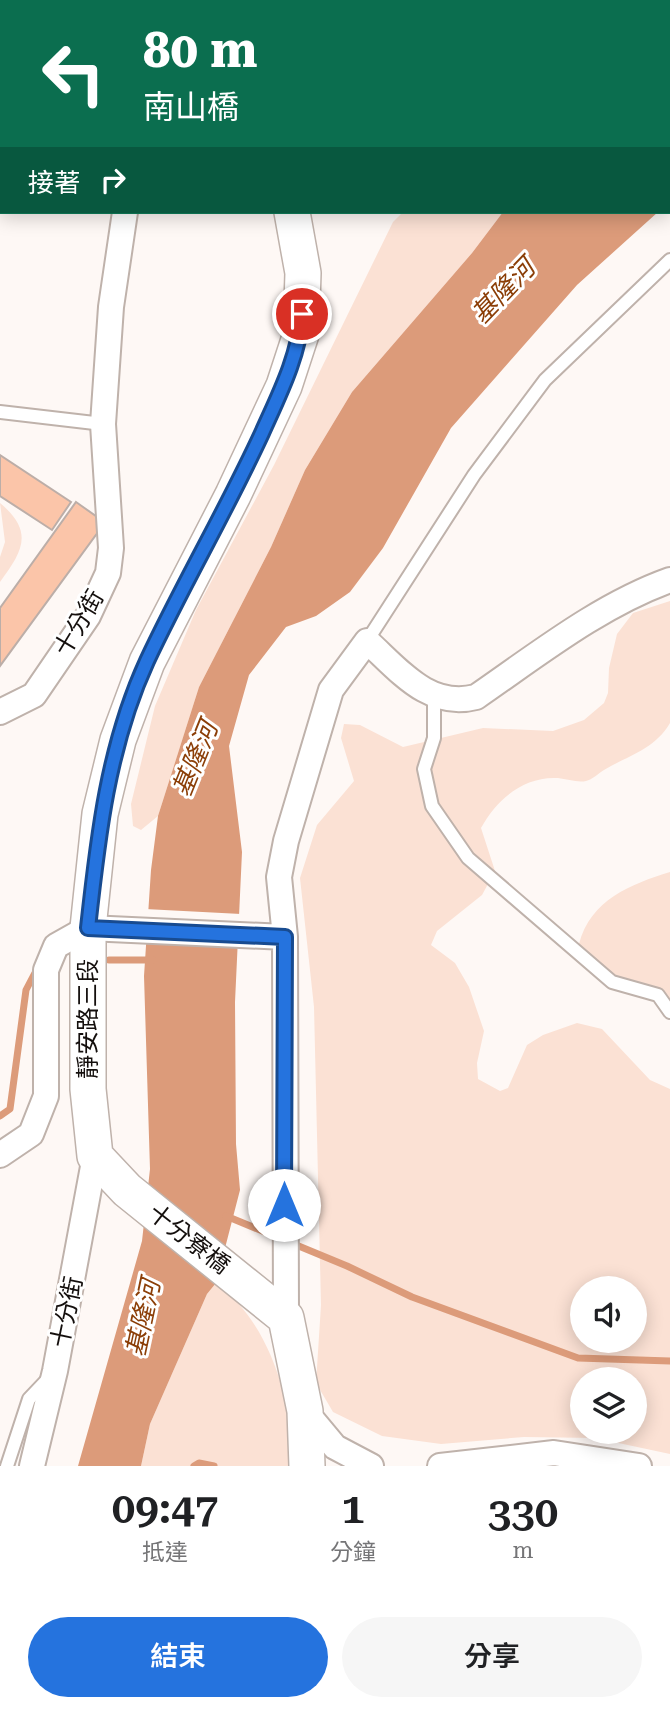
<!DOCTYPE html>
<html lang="zh-TW">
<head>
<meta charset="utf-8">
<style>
	body { margin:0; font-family:"Roboto Serif","Noto Sans TC",serif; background:#f6f6f6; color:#202124; height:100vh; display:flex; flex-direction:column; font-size:26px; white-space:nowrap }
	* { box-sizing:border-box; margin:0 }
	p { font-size:23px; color:#757577 }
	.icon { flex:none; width:38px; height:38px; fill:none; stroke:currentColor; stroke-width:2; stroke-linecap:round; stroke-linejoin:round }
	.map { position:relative; height:1466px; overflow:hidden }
	.details { display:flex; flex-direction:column; background:#fff; flex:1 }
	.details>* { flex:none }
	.top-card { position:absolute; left:0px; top:0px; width:670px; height:214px; box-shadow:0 4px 18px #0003; background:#0b6e4f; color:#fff; overflow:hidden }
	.buttons { position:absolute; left:570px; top:1276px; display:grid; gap:14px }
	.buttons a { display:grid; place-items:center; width:77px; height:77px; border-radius:50%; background:#fff; box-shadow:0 4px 18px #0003; font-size:35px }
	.pin { position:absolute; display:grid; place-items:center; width:60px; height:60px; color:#fff; margin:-30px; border:4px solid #fff; border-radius:50%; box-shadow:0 2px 7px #0007 }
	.me { position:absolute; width:77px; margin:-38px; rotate:0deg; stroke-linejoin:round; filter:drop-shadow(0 0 5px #0008) }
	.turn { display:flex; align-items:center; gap:24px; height:147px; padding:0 28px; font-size:32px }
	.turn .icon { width:91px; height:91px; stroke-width:2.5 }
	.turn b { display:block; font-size:49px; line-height:60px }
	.then { display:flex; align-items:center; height:66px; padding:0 28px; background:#0003; gap:14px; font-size:26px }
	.eta { display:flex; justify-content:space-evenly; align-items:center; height:119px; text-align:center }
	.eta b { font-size:42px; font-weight:600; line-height:49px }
	.action { display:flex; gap:14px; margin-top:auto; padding:14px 28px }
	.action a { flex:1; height:80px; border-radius:42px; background:#2573de; color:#fff; font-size:28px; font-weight:600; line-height:80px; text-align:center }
	.action a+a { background:#f6f6f6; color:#202124 }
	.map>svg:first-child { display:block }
	.green { fill:#fbe1d4; fill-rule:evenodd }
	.water { fill:#dc9b7a }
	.pier { fill:#fef8f5 }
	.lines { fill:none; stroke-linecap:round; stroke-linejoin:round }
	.stream { stroke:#dc9b7a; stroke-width:7 }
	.building { fill:#fbc5a9; stroke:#bcaea8; stroke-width:2 }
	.service-casing { stroke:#bfb2ab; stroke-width:16 }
	.minor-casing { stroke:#bfb2ab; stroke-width:28 }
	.secondary-casing { stroke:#bfb2ab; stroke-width:38 }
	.primary-casing { stroke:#bfb2ab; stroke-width:42 }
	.path { stroke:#aca6a4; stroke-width:4.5; stroke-dasharray:5 3.5; stroke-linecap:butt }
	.service { stroke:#fff; stroke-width:12 }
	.minor { stroke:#fff; stroke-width:24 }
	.secondary { stroke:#fff; stroke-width:35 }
	.primary { stroke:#fff; stroke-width:38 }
	.route-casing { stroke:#184b90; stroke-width:18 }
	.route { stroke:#2573de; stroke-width:12 }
	.labels { text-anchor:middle; stroke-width:6; stroke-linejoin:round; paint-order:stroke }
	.street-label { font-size:24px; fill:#140f0d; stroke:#fff }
	.water-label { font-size:26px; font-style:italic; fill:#8b3e07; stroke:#fff }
</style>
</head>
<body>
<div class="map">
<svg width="670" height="1466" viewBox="0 0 670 1466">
	<rect width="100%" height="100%" fill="#fef8f5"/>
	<!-- green -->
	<path class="green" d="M403 212H503L472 253 352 392 305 470 271 547 199 687 158 816 141 830 133 826 131 804 155 706 196 610 274 465 393 222Z
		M0 503C35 532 22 552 0 582V557L5 542Z
		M670 601V723C654 750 629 755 604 770 599 773 592 780 586 781 578 783 567 779 558 778 524 776 497 799 481 828L495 871 482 895 437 931 431 945 455 963 469 987 484 1031 477 1063 478 1079 500 1091 508 1088 527 1045 543 1035 577 1023 602 1029 650 1080 670 1089V1454L595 1438 524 1437 441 1444 382 1436 333 1412 316 1383 321 1305 314 1007 300 878 317 825 354 781 341 738 344 724 360 725 403 747 483 728 553 731 584 720 604 703 608 693 609 668 617 634 633 613ZM583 1288H635V1340H583ZM583 1379H635V1432H583Z
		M670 872V1018L651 989 613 977 579 944C590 900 631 884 670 872Z
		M216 1283C274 1327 287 1398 299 1466H141L150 1424 207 1294Z"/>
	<!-- water -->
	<path class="water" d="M670 50V201L669 202 668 51Z
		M503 212H658L577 285 451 428 383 548 350 592 316 616 286 627 249 675 229 746 242 852 235 1002 236 1144 240 1190 216 1283 207 1294 150 1424 141 1466H78L142 1241 150 1169 144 976 151 870 158 816 199 687 271 547 305 470 352 392 472 253Z"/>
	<!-- pier -->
	<path class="pier" d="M145 909 241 914V944L143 939Z"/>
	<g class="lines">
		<!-- stream -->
		<path class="stream" d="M478 2V0
			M109 960H153
			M0 1116 10 1109 26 990 37 969
			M226 1216 347 1266 412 1297 578 1358 670 1361
			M194 1466 199 1463 214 1466"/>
	</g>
	<!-- building -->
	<path class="building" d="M0 455 71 502 52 530 0 496Z
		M76 502 100 519 98 532 0 666V608Z"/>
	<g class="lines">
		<defs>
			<path id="service" d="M110 0 112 2
				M156 2V0
				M0 412 103 424
				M367 641 474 475 545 380 670 260
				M434 697V738L424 769 432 806 468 858 612 982 658 995 670 1012
				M7 1466 29 1399 48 1379"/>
			<path id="minor" d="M0 712 34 695 88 616 108 573 111 548 103 424 111 307 125 212
				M0 1155 31 1134 46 1096V970L56 946 88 928 285 937
				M286 1318 285 937 279 877 286 841 331 690 367 641C400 671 429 709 476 697 537 655 600 605 670 580
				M305 1411 335 1447 371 1466
				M32 1466 55 1371 95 1156
				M440 1466 554 1453 639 1466"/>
			<path id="secondary" d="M237 0 238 2
				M292 212 303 273 301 334 284 386 233 495 147 662 118 740 100 814 88 928V1089L95 1156 127 1190 286 1318 305 1411 307 1466"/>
			<path id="primary" d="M633 0 634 2
				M668 41 670 43"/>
		</defs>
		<!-- service casing -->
		<use href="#service" class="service-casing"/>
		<!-- minor casing -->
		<use href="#minor" class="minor-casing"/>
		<!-- secondary casing -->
		<use href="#secondary" class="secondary-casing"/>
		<!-- primary casing -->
		<use href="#primary" class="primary-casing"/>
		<!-- path -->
		<path class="path" d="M33 2 34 0"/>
		<!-- service -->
		<use href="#service" class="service"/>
		<!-- minor -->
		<use href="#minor" class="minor"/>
		<!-- secondary -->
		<use href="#secondary" class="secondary"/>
		<!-- primary -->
		<use href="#primary" class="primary"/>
	</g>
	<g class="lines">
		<defs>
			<path id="route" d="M284 1205 285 937 88 928C98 836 108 746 147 661 183 584 226 511 262 433 279 395 299 356 302 314"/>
		</defs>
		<!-- route casing -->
		<use href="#route" class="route-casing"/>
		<!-- route -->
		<use href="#route" class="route"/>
	</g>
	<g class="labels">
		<!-- street labels -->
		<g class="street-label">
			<text transform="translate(79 623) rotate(-59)" y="8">十分街</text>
			<text transform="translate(88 1019) rotate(-90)" y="8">靜安路三段</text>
			<text transform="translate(189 1239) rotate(38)" y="8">十分寮橋</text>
			<text transform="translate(67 1312) rotate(-78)" y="8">十分街</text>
		</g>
		<!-- water labels -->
		<g class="water-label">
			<text transform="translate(503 291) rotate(-46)" y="9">基隆河</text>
			<text transform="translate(195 759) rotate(-68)" y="9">基隆河</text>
			<text transform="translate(143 1318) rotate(-78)" y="9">基隆河</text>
		</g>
	</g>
</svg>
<div class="buttons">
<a><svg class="icon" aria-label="sound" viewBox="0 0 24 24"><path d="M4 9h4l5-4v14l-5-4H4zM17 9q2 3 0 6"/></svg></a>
<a><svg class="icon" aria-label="layers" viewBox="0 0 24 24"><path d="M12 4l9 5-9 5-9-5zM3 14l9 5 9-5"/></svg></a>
</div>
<div class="pin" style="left:302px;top:314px;background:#d93025"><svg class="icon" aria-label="arrive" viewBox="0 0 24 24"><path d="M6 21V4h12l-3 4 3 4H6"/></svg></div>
<svg class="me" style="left:284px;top:1205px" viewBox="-20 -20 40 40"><circle r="19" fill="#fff"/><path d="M0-13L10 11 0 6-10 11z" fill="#2573de"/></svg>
<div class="top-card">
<div class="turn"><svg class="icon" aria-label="left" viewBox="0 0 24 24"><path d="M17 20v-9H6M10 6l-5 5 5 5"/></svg><div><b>80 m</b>南山橋</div></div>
<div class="then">接著<svg class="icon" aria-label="right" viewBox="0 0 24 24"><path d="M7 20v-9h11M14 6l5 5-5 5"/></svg></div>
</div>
</div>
<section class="details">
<div class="eta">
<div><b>09:47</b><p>抵達</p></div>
<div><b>1</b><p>分鐘</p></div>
<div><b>330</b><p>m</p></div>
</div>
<div class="action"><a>結束</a><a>分享</a></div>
</section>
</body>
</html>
